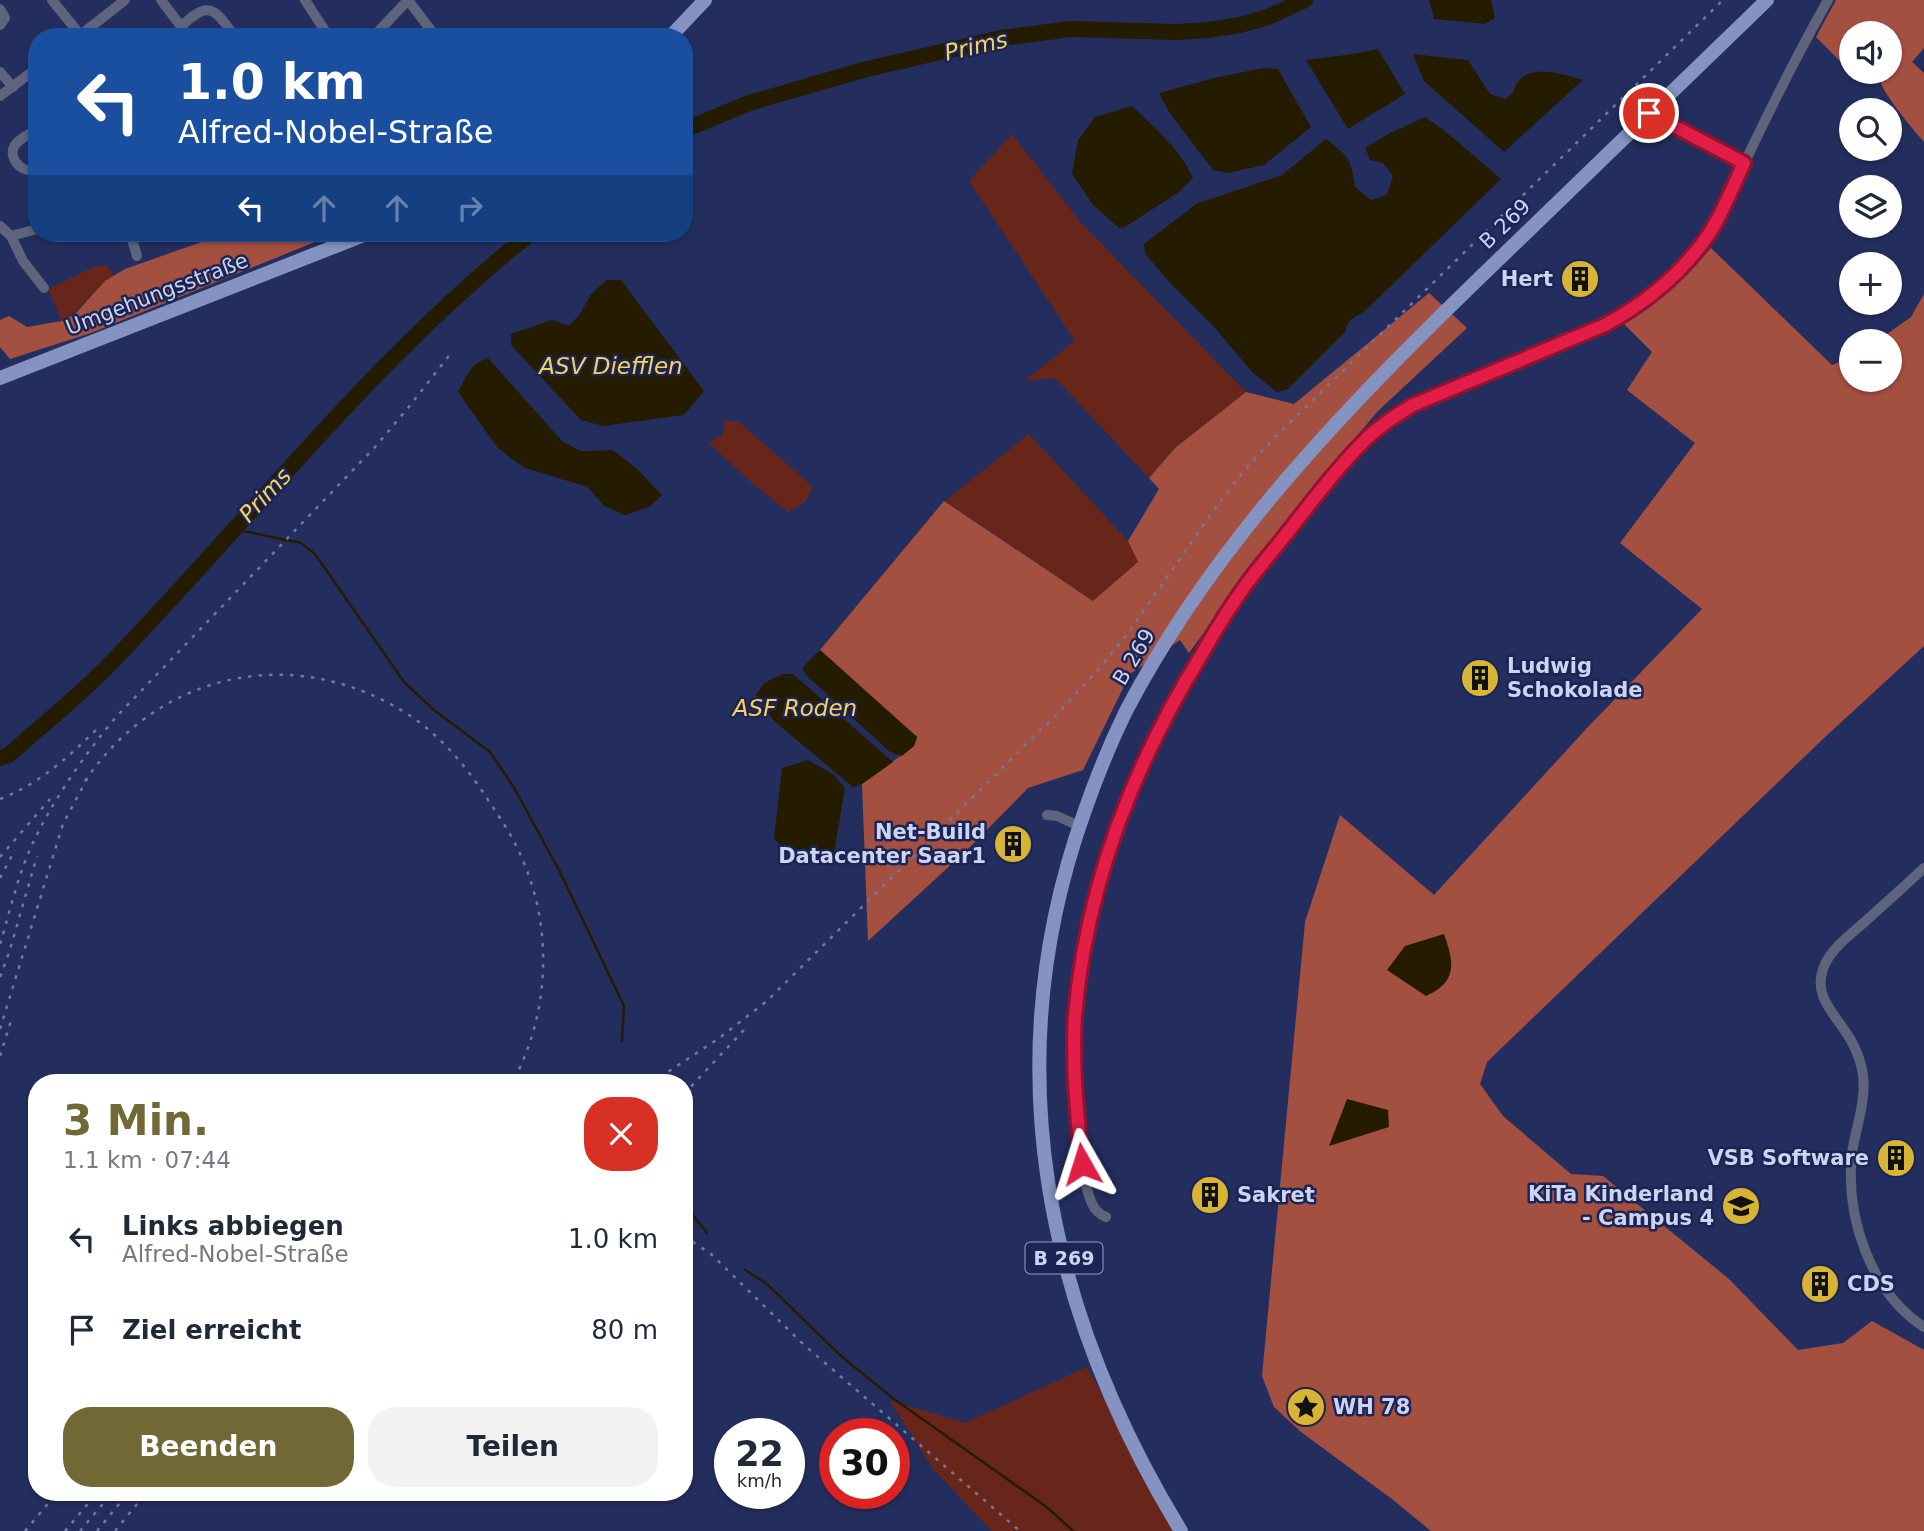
<!DOCTYPE html>
<html lang="de">
<head>
<meta charset="utf-8">
<style>
	body { margin:0; font-family:"DejaVu Sans",sans-serif; background:#f2f2f3; color:#1f2937; height:100vh; display:flex; flex-direction:column; font-size:26px; white-space:nowrap }
	* { box-sizing:border-box; margin:0 }
	p { font-size:23px; color:#747a83 }
	.icon { flex:none; width:38px; height:38px; fill:none; stroke:currentColor; stroke-width:2; stroke-linecap:round; stroke-linejoin:round }
	.map { position:relative; flex:1; overflow:hidden }
	.drawer { position:absolute; left:28px; top:1074px; width:665px; height:427px; display:flex; flex-direction:column; background:#fff; border-radius:28px; box-shadow:0 2px 5px #0004 }
	.drawer>* { flex:none }
	.banner { position:absolute; left:28px; top:28px; width:665px; height:214px; border-radius:28px; box-shadow:0 2px 5px #0004; background:#1a4fa0; color:#fff; overflow:hidden }
	.fabs { position:absolute; left:1839px; top:21px; display:grid; gap:14px }
	.fabs a { display:grid; place-items:center; width:63px; height:63px; border-radius:50%; background:#fff; box-shadow:0 2px 5px #0004; font-size:35px }
	.speed { position:absolute; left:714px; top:1418px; display:flex; gap:14px; font-size:35px; font-weight:700; text-align:center }
	.speed>* { display:grid; place-content:center; width:91px; height:91px; border-radius:50%; background:#fff; box-shadow:0 2px 5px #0004; line-height:1 }
	.speed small { font-size:18px; font-weight:400 }
	.speed .limit { border:10px solid #d22; background:#fff; color:#111 }
	.pin { position:absolute; display:grid; place-items:center; width:60px; height:60px; color:#fff; margin:-30px; border:4px solid #fff; border-radius:50%; box-shadow:0 2px 7px #0007 }
	.me { position:absolute; width:77px; margin:-38px; rotate:354deg; stroke-linejoin:round; filter:drop-shadow(0 0 5px #0008) }
	.turn { display:flex; align-items:center; gap:24px; height:147px; padding:0 35px; font-size:32px }
	.turn .icon { width:91px; height:91px; stroke-width:2.5 }
	.turn b { display:block; font-size:49px; line-height:60px }
	.lanes { display:flex; align-items:center; height:66px; padding:0 35px; background:#0003; justify-content:center; gap:35px; direction:ltr }
	.lanes .off { opacity:.35 }
	.round { display:grid; place-items:center; flex:none; width:74px; height:74px; border-radius:28px; background:#f2f2f3 }
	.overview { display:flex; align-items:center; justify-content:space-between; height:119px; padding:0 35px }
	h1 { font-size:42px; font-weight:700; line-height:52px; color:#726836 }
	.primary-button { display:flex; gap:14px; margin-top:auto; padding:14px 35px }
	.primary-button a { flex:1; height:80px; border-radius:28px; background:#726836; color:#fff; font-size:28px; font-weight:700; line-height:80px; text-align:center }
	.primary-button a+a { background:#f2f2f3; color:#1f2937 }
	ul { padding:0; list-style:none }
	li { display:flex; align-items:center; gap:21px; height:91px; padding:0 35px }
	li div { flex:1 }
	li b { display:block; font-size:26px }
	li em { font-style:normal }
	.map>svg:first-child { display:block }
	.green { fill:#68261b }
	.forest { fill:#a45040 }
	.water { fill:#251c00 }
	.lines { fill:none; stroke-linecap:round; stroke-linejoin:round }
	.stream { stroke:#251c00; stroke-width:2.5 }
	.river { stroke:#251c00; stroke-width:16 }
	.minor { stroke:#5d647b; stroke-width:10 }
	.major { stroke:#8593c2; stroke-width:14 }
	.rail { stroke:#6f79a1; stroke-width:2.5; stroke-dasharray:3.5 7; stroke-linecap:butt }
	.route-casing { stroke:#92132f; stroke-width:18 }
	.route { stroke:#e11d48; stroke-width:12 }
	.labels { text-anchor:middle; stroke-width:5; stroke-linejoin:round; paint-order:stroke }
	.shield { fill:#1b2452; stroke:#969fc2; stroke-width:2 }
	.shield-label { font-size:19px; font-weight:bold; fill:#cbd4f2 }
	.street-label { font-size:21px; fill:#cbd4f2; stroke:#1b2452 }
	.poi-label { font-size:21px; font-weight:bold; fill:#cbd4f2; stroke:#1b2452; text-anchor:end }
	.water-label { font-size:23px; font-style:italic; fill:#f8d256; stroke:#1b2452 }
</style>
</head>
<body>
<div class="map">
<svg width="1924" height="1531" viewBox="0 0 1924 1531">
	<rect width="100%" height="100%" fill="#242e5e"/>
	<!-- green -->
	<path class="green" d="M1012 134 1081 223 1246 392 1175 448 1149 478 1055 378 1024 381 1075 341 969 181Z
		M107 265 114 276C94 289 82 309 62 321L48 289 92 268Z
		M724 421H738L813 487 805 502 788 512 753 484 709 443 723 434Z
		M1029 434 1128 541 1138 562 1093 601 945 501Z
		M1087 1367 1179 1531H992L934 1470 889 1400 965 1423Z"/>
	<!-- forest -->
	<path class="forest" d="M1836 0H1924V48L1912 62 1924 73V142C1911 127 1899 113 1888 96 1882 88 1880 78 1874 72H1890V33H1852L1851 61H1840L1816 37Z
		M227 233H337L91 333 10 359 0 347V320L9 316 27 327 62 321 75 314 105 281 125 269Z
		M1711 248 1832 365 1851 357 1852 380H1890V341H1877L1911 317 1924 294V646L1824 738 1487 1062 1480 1084 1503 1116 1571 1174 1603 1176 1729 1279 1798 1350 1843 1343 1872 1321 1924 1350V1531H1431L1392 1499 1301 1432 1274 1407 1262 1376 1305 922 1340 815 1434 895 1587 728 1702 609 1620 543 1695 443 1627 390 1652 352 1623 323 1659 299 1687 275Z
		M1429 293 1467 328 1377 412 1281 527 1189 653 1180 640 1130 674 1083 770 1028 788 967 850 868 941 862 784 914 746 917 737 820 650 944 501 1093 601 1138 562 1128 541 1159 489 1149 478 1175 448 1246 392 1294 404Z"/>
	<!-- water -->
	<path class="water" d="M1429 0H1491L1495 18 1485 24 1434 19Z
		M1378 49 1405 94 1348 129 1306 60 1353 54Z
		M1413 54 1468 60 1490 94 1505 99 1513 93C1521 60 1560 73 1583 80L1504 152 1424 81Z
		M1263 68 1278 69 1311 127 1264 165 1227 173 1213 170 1169 112 1159 93 1218 77Z
		M1132 106C1153 126 1182 151 1193 178L1179 192 1125 227 1119 228 1093 205 1072 174 1078 140 1095 117Z
		M1425 117 1445 131 1501 179 1363 313C1354 317 1347 320 1346 331L1288 389 1277 392 1253 373 1214 327 1174 287 1145 254 1144 244 1196 204 1282 175 1326 139C1348 156 1352 160 1355 187L1371 200 1387 195 1393 176 1383 163 1370 160 1365 148 1390 133Z
		M607 280H621L704 391 684 415 603 426 581 420 511 345V334L552 320 569 326 580 314 591 294Z
		M488 358 563 442 581 451 613 450 637 469 662 495 649 507 625 515 604 506 588 487 525 468 513 460 497 447 458 392C465 378 472 362 488 358Z
		M820 650 917 737 914 746 902 756 890 752 807 676 802 668Z
		M783 674H793L893 762 862 784 853 787 774 721 756 695 764 683Z
		M808 760 834 775 845 788 834 853 809 860 787 851 774 839 782 768Z
		M1444 934C1454 962 1458 982 1426 996L1387 970 1405 946Z
		M1347 1099 1388 1110 1389 1127 1329 1146Z"/>
	<g class="lines">
		<!-- stream -->
		<path class="stream" d="M234 529 301 543 315 554 404 682 434 710 490 752 513 786 559 870 624 1006 622 1041
			M684 1204 707 1233
			M745 1270 767 1284 841 1356 894 1399 1048 1508 1073 1531"/>
		<!-- river -->
		<path class="river" d="M684 130 749 103 863 70 1001 38 1071 29 1177 32 1208 30 1240 25 1268 17 1305 0
			M0 758 9 755C40 727 74 700 104 670 246 525 371 360 531 233"/>
		<!-- minor -->
		<path class="minor" d="M52 0 82 37
			M161 0 189 37
			M305 0 329 37
			M408 0 436 37
			M0 9 5 18 0 25
			M181 26C197 13 208 0 224 22 228 27 231 31 234 37
			M78 37 125 0
			M373 37 408 0
			M0 72 13 87
			M0 96 37 68
			M1649 113 1744 163
			M37 129C30 134 17 140 14 147 8 159 24 176 37 168
			M0 226 11 236 37 229
			M130 233 137 256
			M11 236 23 261 44 288
			M1047 815 1057 816 1079 826
			M1924 868C1906 885 1887 902 1869 918 1853 933 1830 948 1823 969 1814 995 1832 1011 1845 1031 1853 1042 1859 1056 1862 1069 1868 1097 1856 1126 1852 1153 1845 1216 1870 1292 1924 1327
			M1106 1217C1103 1216 1099 1213 1097 1211 1083 1197 1079 1137 1078 1117 1075 1083 1072 1048 1076 1014 1094 828 1178 666 1296 523 1318 495 1340 465 1365 440 1401 404 1449 389 1495 370 1532 355 1569 340 1606 325 1642 305 1679 277 1703 243 1720 218 1731 189 1745 162 1771 107 1798 53 1828 0"/>
		<!-- major -->
		<path class="major" d="M670 37 705 0
			M0 378 369 233
			M1181 1531C1045 1308 995 1063 1084 813 1096 778 1110 744 1126 711 1217 537 1357 396 1497 261 1587 173 1677 86 1767 0"/>
		<!-- rail -->
		<path class="rail" d="M85 781C161 669 299 642 412 717 444 739 469 770 490 803 504 823 517 844 526 868 553 937 548 1018 512 1083
			M0 799C39 784 66 759 96 730
			M0 857 50 799
			M0 878 15 850
			M0 944C10 912 17 878 31 847 51 803 86 752 117 716L376 446 408 408 451 353
			M0 977 9 953 37 856
			M0 1029 63 824 90 773
			M0 1056 11 1021
			M651 1083 718 1039 767 1001 1062 709 1097 671 1126 636 1211 514 1242 473 1273 439 1723 0
			M684 1094 744 1030
			M684 1236 711 1254 803 1344 1020 1531
			M25 1531 57 1493
			M65 1531 97 1493
			M80 1531 112 1493
			M97 1531 128 1493
			M115 1531 146 1493"/>
	</g>
	<g class="lines">
		<defs>
			<path id="route" d="M1082 1164C1077 1115 1072 1065 1075 1016 1086 886 1134 764 1202 654 1216 629 1231 605 1248 582 1259 567 1272 552 1284 537 1310 504 1336 469 1366 439 1380 426 1396 415 1413 405L1605 325C1642 305 1676 278 1701 245 1720 221 1731 190 1744 163L1649 113"/>
		</defs>
		<!-- route casing -->
		<use href="#route" class="route-casing"/>
		<!-- route -->
		<use href="#route" class="route"/>
	</g>
	<!-- icons -->
	<defs>
		<symbol id="building-disc" viewBox="-11 -11 22 22"><circle r="9.5" fill="#d8b434" stroke="#1b2452"/><path d="M-4-6H4V6H1V3H-1V6H-4ZM-2.5-4.3h1.7v1.8h-1.7ZM.8-4.3h1.7v1.8H.8ZM-2.5-1h1.7V.8h-1.7ZM.8-1h1.7V.8H.8Z" fill="#111"/></symbol>
		<symbol id="school-disc" viewBox="-11 -11 22 22"><circle r="9.5" fill="#d8b434" stroke="#1b2452"/><path d="M0-5L7-2L0 1L-7-2ZM-4 1L0 2.5L4 1V4Q0 6-4 4Z" fill="#111"/></symbol>
		<symbol id="sight-disc" viewBox="-11 -11 22 22"><circle r="9.5" fill="#d8b434" stroke="#1b2452"/><path d="M0-6L1.8-2.2L6-1.7L2.9 1.2L3.7 5.4L0 3.3L-3.7 5.4L-2.9 1.2L-6-1.7L-1.8-2.2Z" fill="#111"/></symbol>
	</defs>
	<g fill-rule="evenodd">
		<use href="#building-disc" x="1558" y="257" width="44" height="44"/>
		<use href="#building-disc" x="1458" y="656" width="44" height="44"/>
		<use href="#building-disc" x="991" y="822" width="44" height="44"/>
		<use href="#building-disc" x="1874" y="1136" width="44" height="44"/>
		<use href="#building-disc" x="1188" y="1173" width="44" height="44"/>
		<use href="#school-disc" x="1719" y="1184" width="44" height="44"/>
		<use href="#building-disc" x="1798" y="1262" width="44" height="44"/>
		<use href="#sight-disc" x="1284" y="1385" width="44" height="44"/>
	</g>
	<g class="labels">
		<!-- shield labels -->
		<rect class="shield" x="1025.5" y="1242.5" width="77" height="31" rx="5"/>
		<g class="shield-label">
			<text x="1064" y="1265">B 269</text>
		</g>
		<!-- street labels -->
		<g class="street-label">
			<text transform="translate(1505 224) rotate(-44)" y="7">B 269</text>
			<text transform="translate(157 294) rotate(-21)" y="7">Umgehungsstraße</text>
			<text transform="translate(1134 657) rotate(-59)" y="7">B 269</text>
		</g>
		<!-- poi labels -->
		<g class="poi-label">
			<text x="1553" y="286">Hert</text>
			<text x="1507" y="673" text-anchor="start">Ludwig<tspan x="1507" dy="24">Schokolade</tspan></text>
			<text x="986" y="839">Net-Build<tspan x="986" dy="24">Datacenter Saar1</tspan></text>
			<text x="1869" y="1165">VSB Software</text>
			<text x="1714" y="1201">KiTa Kinderland<tspan x="1714" dy="24">- Campus 4</tspan></text>
			<text x="1237" y="1202" text-anchor="start">Sakret</text>
			<text x="1847" y="1291" text-anchor="start">CDS</text>
			<text x="1333" y="1414" text-anchor="start">WH 78</text>
		</g>
		<!-- water labels -->
		<g class="water-label">
			<text transform="translate(976 46) rotate(-13)" y="8">Prims</text>
			<text x="611" y="374">ASV Diefflen</text>
			<text transform="translate(265 495) rotate(-47)" y="8">Prims</text>
			<text x="795" y="716">ASF Roden</text>
		</g>
	</g>
</svg>
<div class="fabs">
<a><svg class="icon" aria-label="sound" viewBox="0 0 24 24"><path d="M4 9h4l5-4v14l-5-4H4zM17 9q2 3 0 6"/></svg></a>
<a><svg class="icon" aria-label="search" viewBox="0 0 24 24"><circle cx="10" cy="10" r="6"/><path d="M15 15l6 6"/></svg></a>
<a><svg class="icon" aria-label="layers" viewBox="0 0 24 24"><path d="M12 4l9 5-9 5-9-5zM3 14l9 5 9-5"/></svg></a>
<a>+</a>
<a>−</a>
</div>
<div class="speed"><div>22<small>km/h</small></div><div class="limit">30</div></div>
<div class="pin" style="left:1649px;top:113px;background:#d93025"><svg class="icon" aria-label="arrive" viewBox="0 0 24 24"><path d="M6 21V4h12l-3 4 3 4H6"/></svg></div>
<svg class="me" style="left:1082px;top:1164px" viewBox="-20 -20 40 40"><path d="M0-17L14 15 0 8-14 15z" fill="#e11d48" stroke="#fff" stroke-width="4"/></svg>
<div class="banner">
<div class="turn"><svg class="icon" aria-label="left" viewBox="0 0 24 24"><path d="M17 20v-9H6M10 6l-5 5 5 5"/></svg><div><b>1.0 km</b>Alfred-Nobel-Straße</div></div>
<div class="lanes"><svg class="icon" aria-label="left" viewBox="0 0 24 24"><path d="M17 20v-9H6M10 6l-5 5 5 5"/></svg><svg class="icon off" aria-label="ahead" viewBox="0 0 24 24"><path d="M12 20V5M6 11l6-6 6 6"/></svg><svg class="icon off" aria-label="ahead" viewBox="0 0 24 24"><path d="M12 20V5M6 11l6-6 6 6"/></svg><svg class="icon off" aria-label="right" viewBox="0 0 24 24"><path d="M7 20v-9h11M14 6l5 5-5 5"/></svg></div>
</div>
<section class="drawer">
<div class="overview"><div><h1>3 Min.</h1><p>1.1 km · 07:44</p></div><a class="round" style="background:#d93025;color:#fff"><svg class="icon" aria-label="close" viewBox="0 0 24 24"><path d="M6 6l12 12M18 6L6 18"/></svg></a></div>
<ul>
<li><svg class="icon" aria-label="left" viewBox="0 0 24 24"><path d="M17 20v-9H6M10 6l-5 5 5 5"/></svg><div><b>Links abbiegen</b><p>Alfred-Nobel-Straße</p></div><em>1.0 km</em></li>
<li><svg class="icon" aria-label="arrive" viewBox="0 0 24 24"><path d="M6 21V4h12l-3 4 3 4H6"/></svg><div><b>Ziel erreicht</b></div><em>80 m</em></li>
</ul>
<div class="primary-button"><a>Beenden</a><a>Teilen</a></div>
</section>
</div>
</body>
</html>
